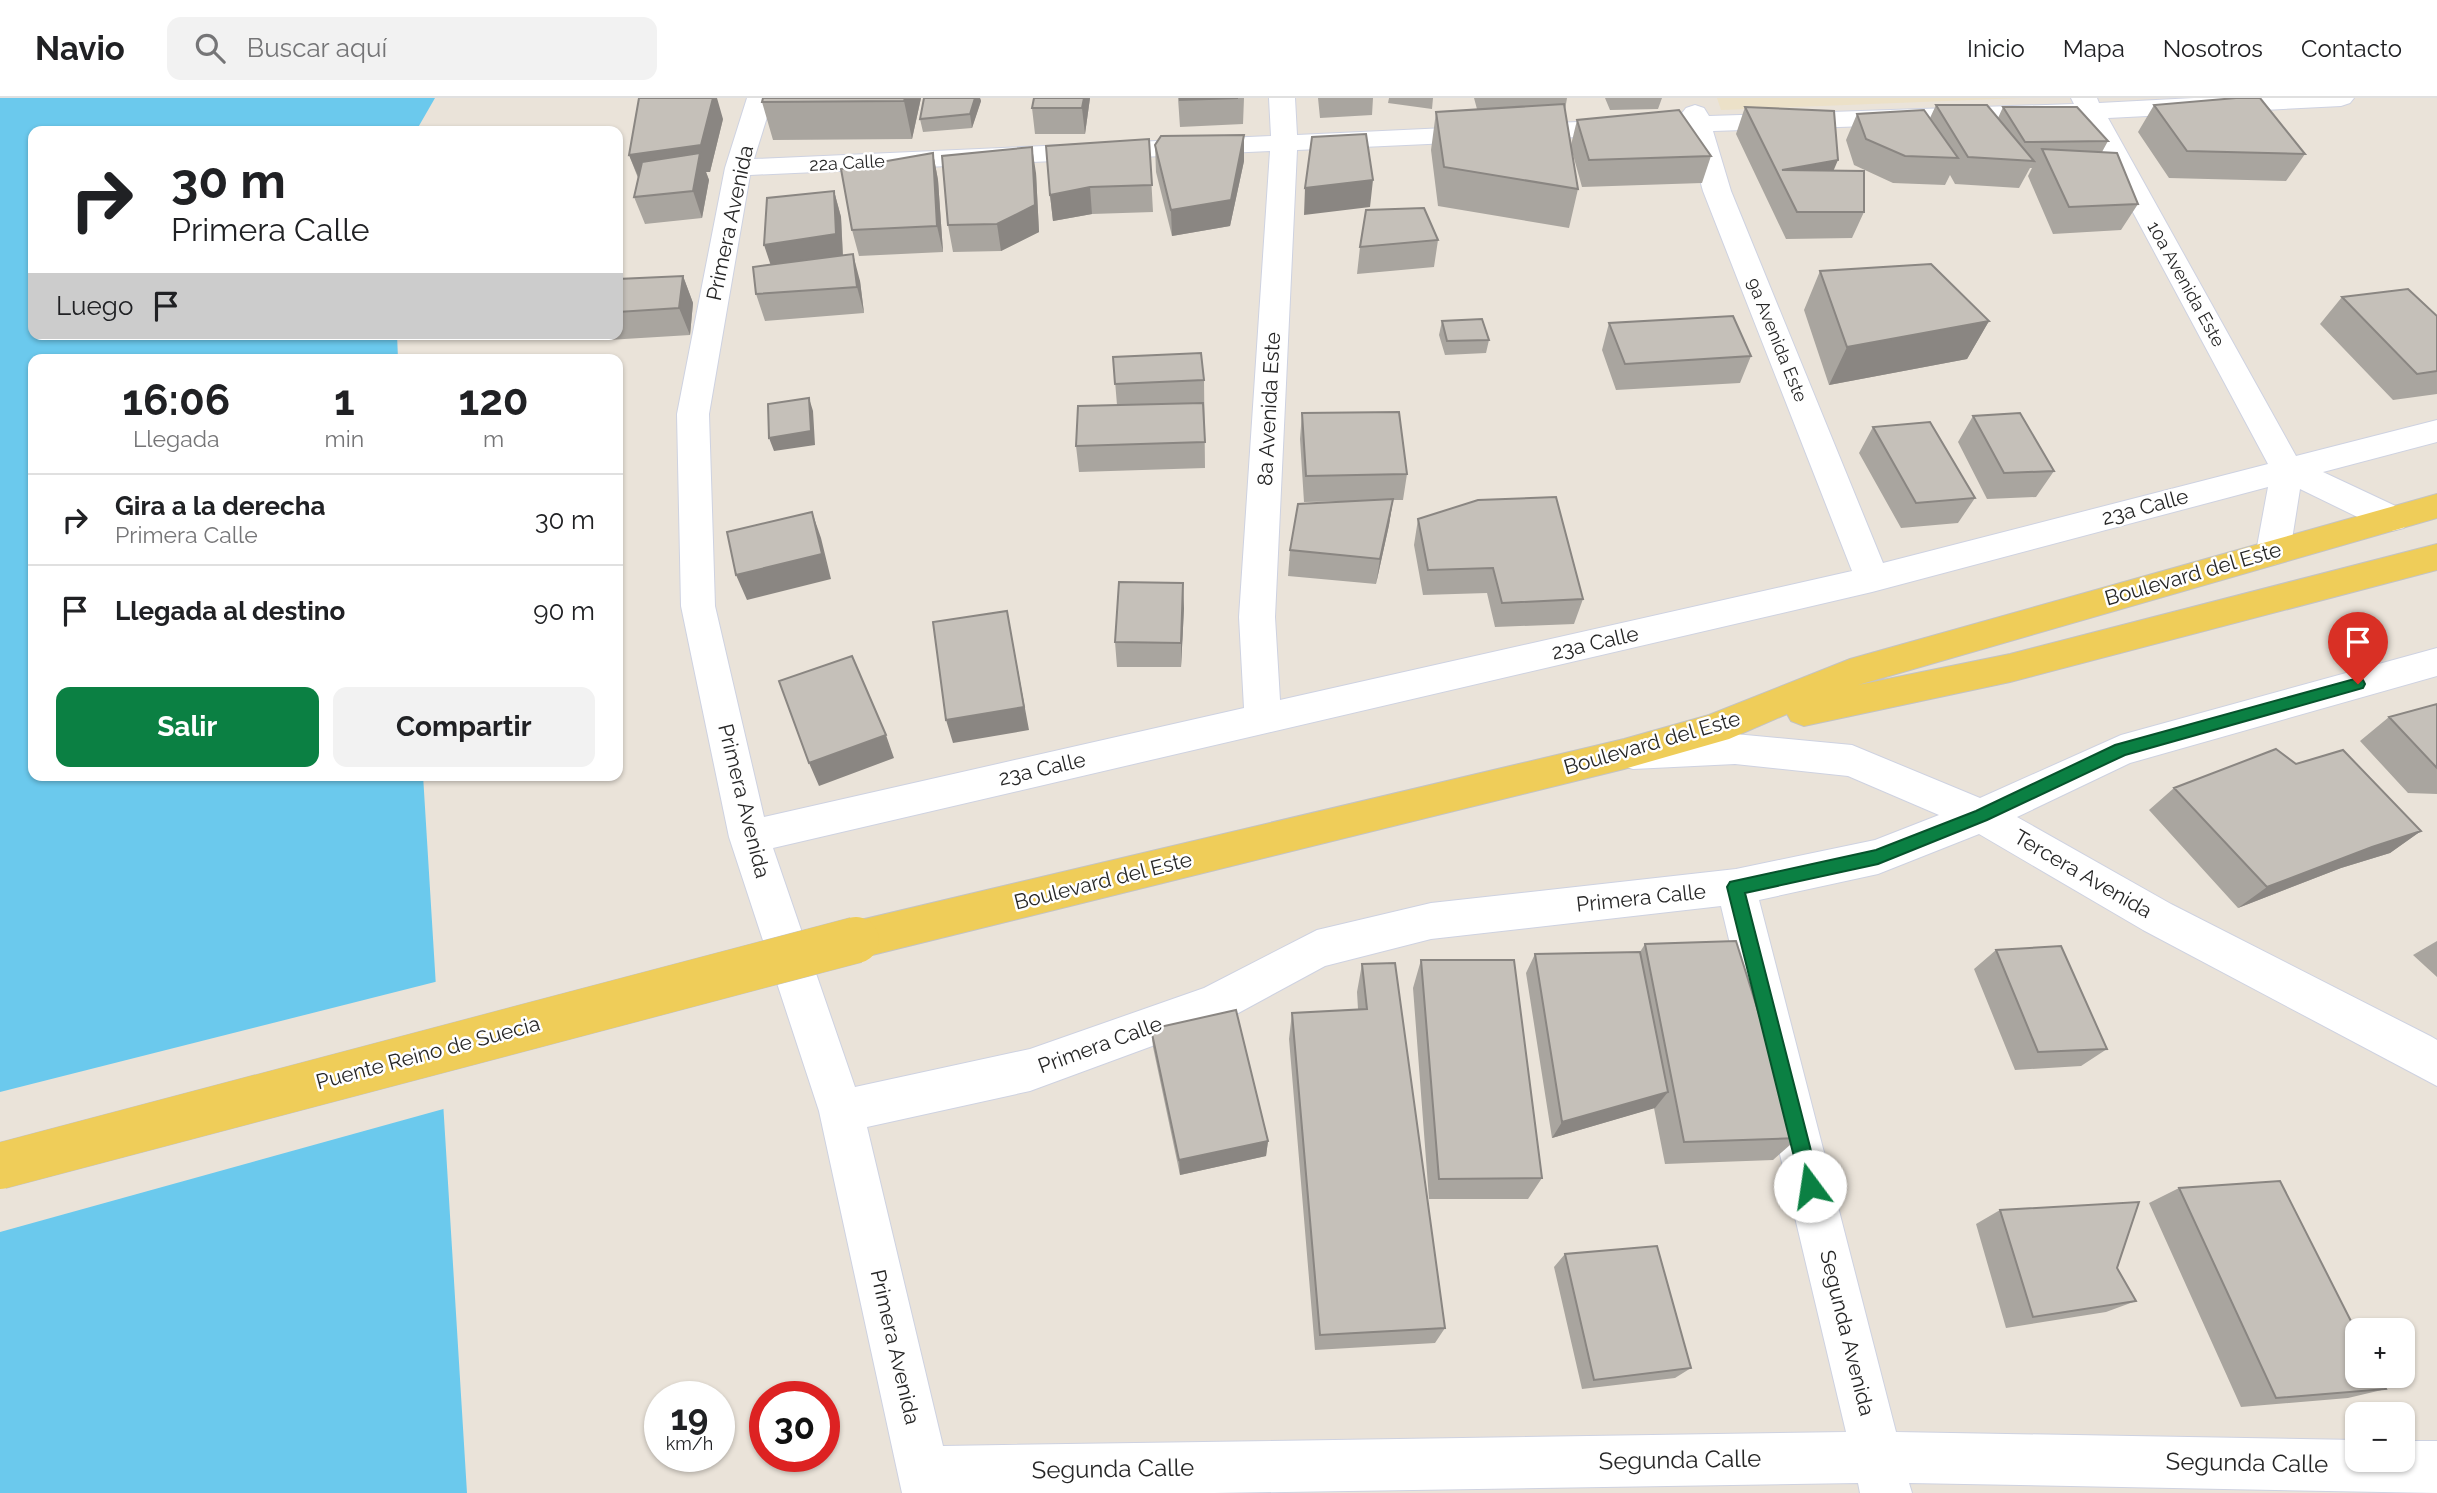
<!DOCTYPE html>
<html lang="es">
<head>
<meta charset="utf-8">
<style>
	body { margin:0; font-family:Raleway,sans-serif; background:#f2f2f2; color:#202124; height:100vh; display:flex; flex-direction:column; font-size:26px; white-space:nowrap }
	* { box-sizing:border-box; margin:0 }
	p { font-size:23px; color:#757577 }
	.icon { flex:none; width:38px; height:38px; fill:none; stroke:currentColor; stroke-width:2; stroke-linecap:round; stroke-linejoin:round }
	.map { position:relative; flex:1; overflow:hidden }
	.drawer { position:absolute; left:28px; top:256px; width:595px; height:427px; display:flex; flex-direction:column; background:#fff; border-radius:14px; box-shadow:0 2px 5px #0004 }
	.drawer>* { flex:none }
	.hud { position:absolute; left:28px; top:28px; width:595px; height:214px; border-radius:14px; box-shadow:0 2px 5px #0004; background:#fff; color:#202124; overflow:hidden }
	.fabs { position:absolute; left:2345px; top:1220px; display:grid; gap:14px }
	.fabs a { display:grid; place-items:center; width:70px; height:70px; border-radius:14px; background:#fff; box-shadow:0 2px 5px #0004; font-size:35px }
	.speed { position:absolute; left:644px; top:1283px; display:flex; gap:14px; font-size:35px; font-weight:700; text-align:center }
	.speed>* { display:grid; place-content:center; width:91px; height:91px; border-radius:50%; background:#fff; box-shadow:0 2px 5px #0004; line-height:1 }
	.speed small { font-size:18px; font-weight:400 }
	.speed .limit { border:10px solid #d22; background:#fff; color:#111 }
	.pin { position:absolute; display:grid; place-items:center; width:60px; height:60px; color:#fff; margin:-72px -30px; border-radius:50% 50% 50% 0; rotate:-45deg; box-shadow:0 0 7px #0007 }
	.pin .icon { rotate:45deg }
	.me { position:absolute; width:77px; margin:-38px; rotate:346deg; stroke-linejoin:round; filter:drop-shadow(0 0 5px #0008) }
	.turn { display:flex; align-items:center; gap:24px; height:147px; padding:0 28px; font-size:32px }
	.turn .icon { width:91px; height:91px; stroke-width:2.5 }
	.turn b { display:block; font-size:49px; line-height:60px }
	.then { display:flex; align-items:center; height:66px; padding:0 28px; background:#0003; gap:14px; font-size:26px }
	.eta { display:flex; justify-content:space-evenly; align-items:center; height:119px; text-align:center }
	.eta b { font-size:42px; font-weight:700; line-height:49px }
	.action { display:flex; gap:14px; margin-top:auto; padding:14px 28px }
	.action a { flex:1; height:80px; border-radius:14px; background:#0b8043; color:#fff; font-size:28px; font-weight:700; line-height:80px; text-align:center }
	.action a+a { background:#f2f2f2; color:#202124 }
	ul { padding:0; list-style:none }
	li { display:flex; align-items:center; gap:21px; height:91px; padding:0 28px; border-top:2px solid #e0e0e0 }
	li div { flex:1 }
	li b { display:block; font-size:26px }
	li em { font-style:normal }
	header { display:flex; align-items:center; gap:42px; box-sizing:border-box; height:98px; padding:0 35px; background:#fff; border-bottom:2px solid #e0e0e0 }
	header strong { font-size:33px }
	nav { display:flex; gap:38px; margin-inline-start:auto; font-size:24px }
	.search { width:490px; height:63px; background:#f2f2f2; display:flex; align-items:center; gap:18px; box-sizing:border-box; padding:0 24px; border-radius:14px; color:#757577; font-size:26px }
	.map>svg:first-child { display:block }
	.education { fill:#ece1c8 }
	.water { fill:#6bc9ed }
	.pier { fill:#eae3d9 }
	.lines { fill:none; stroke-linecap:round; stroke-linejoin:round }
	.minor-casing { stroke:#ced2e1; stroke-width:2 }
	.major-casing { stroke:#c3c3c3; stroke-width:2 }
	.minor { fill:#fff; fill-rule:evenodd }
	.major { fill:#efcd59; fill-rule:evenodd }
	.major-bridge-casing { stroke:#c3c3c3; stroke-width:47; stroke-linecap:butt }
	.major-bridge { stroke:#efcd59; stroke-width:46 }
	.wall { fill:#a9a59f }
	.shaded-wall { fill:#8a8682 }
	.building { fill:#c5c0b9; stroke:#8a8682; stroke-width:2 }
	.route { fill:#0b8043; stroke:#07532c; stroke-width:2 }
	.labels { text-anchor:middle; stroke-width:5; stroke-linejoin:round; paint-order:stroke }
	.far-street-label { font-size:18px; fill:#272727; stroke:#fff }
	.street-label { font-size:21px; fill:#272727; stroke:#fff }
	.near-street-label { font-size:24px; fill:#272727; stroke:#fff }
</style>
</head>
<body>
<header>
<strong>Navio</strong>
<div class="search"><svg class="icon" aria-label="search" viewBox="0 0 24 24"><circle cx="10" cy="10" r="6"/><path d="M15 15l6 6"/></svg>Buscar aquí</div>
<nav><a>Inicio</a><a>Mapa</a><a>Nosotros</a><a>Contacto</a></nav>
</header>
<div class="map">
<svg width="2437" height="1395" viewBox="0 0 2437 1395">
	<rect width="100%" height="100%" fill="#eae3d9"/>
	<!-- education -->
	<path class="education" d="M1717 0H2021L1721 12Z"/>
	<!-- water -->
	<path class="water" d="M0 0H435L416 33H33V236H397L398 261H33V677H423L467 1395H0Z"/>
	<!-- pier -->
	<path class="pier" d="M439 883 447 1010 0 1134V994Z"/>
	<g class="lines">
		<defs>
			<path id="minor" d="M747 0H773L754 61 1271 38 1269 0H1295L1297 37 1683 19 1682 15 1686 10 1695 7 1704 10 1709 18 2074 6 2071 0H2097L2099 5 2194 0H2354L2350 5 2341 8 2108 20 2296 358 2437 322V344L2323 374 2404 412 2409 421 2404 430 2392 433 2380 430 2300 391 2290 454 2285 463 2273 467 2261 463 2256 454 2268 389 1872 494 773 750 855 989 1030 951 1204 890 1317 832 1431 805 1736 771 1875 742 1939 717 1848 678 1735 666 1633 671 1620 667 1614 656 1620 645 1633 641 1735 636 1852 647 1980 700 2121 637 2437 550V578L2130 665 2017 719 2171 806 2432 939 2437 942V988L2143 832 1979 736 1878 776 1759 802 1896 1334 2357 1342V1362H2403V1343H2437V1395L1909 1385 1912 1395H1860L1858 1385 1214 1395H902L819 1013 729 739 681 508 677 316 725 70ZM2083 21 2268 366 1883 465 1731 93 1713 33ZM1687 34 1703 93 1852 473 1280 602 1275 519 1297 52ZM1270 53 1239 519 1244 610 764 719 715 508 709 316 750 77ZM1721 808 1846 1334 943 1348 867 1029 1030 993 1231 919 1325 868 1431 841Z"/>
			<path id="major" d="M2437 396V420L1858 587 2010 556 2437 446V472L2010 584 1804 628 1791 623 1787 616 1729 641 1624 671 856 861 841 855 835 842 841 829 856 823 1624 641 1709 617 1850 561Z"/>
		</defs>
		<!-- minor casing -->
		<use href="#minor" class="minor-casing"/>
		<!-- major casing -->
		<use href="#major" class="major-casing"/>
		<!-- minor -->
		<use href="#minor" class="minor"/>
		<!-- major -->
		<use href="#major" class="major"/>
		<defs>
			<path id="major-bridge" d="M0 1068 856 842"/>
		</defs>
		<!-- major-bridge casing -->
		<use href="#major-bridge" class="major-bridge-casing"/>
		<!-- major-bridge -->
		<use href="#major-bridge" class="major-bridge"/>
	</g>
	<!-- wall -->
	<path class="wall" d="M763 0H921L912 41 773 42 762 4Z
		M924 0H980L981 3 972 30 923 34 920 21Z
		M1090 0 1085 36H1035L1032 10Z
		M1178 0H1244L1243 26 1180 29Z
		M1318 0H1373L1372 17 1320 20Z
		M1389 0H1433L1432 11 1388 5Z
		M1474 0H1567L1565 12 1571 47 1577 22 1711 58 1702 85 1582 89 1572 53 1578 91 1569 130 1438 108 1431 52 1436 14 1477 11Z
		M1605 0H1662L1658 11 1610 12Z
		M1936 7 1998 20 2003 9 2108 43 2102 54 2138 106 2121 132 2053 136 2028 78 2032 70H2030L2019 90 1955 86 1950 77 1945 87 1893 85 1854 67 1846 42 1857 16 1930 20Z
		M2154 7 2305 56 2286 83 2169 80 2138 34Z
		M1745 9 1834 73 1864 114 1852 140 1786 141 1736 36Z
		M723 21 710 74H706L709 82 702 120 645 126 634 99 638 80 629 57Z
		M1149 41 1153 114 1092 116 1053 123 1050 97Z
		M1155 47 1244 63 1230 128 1172 138 1156 74Z
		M933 55 938 82 943 154 859 158 852 132Z
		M1036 75 1039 134 1001 153 953 154 948 127Z
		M834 93 841 119 843 157 860 183 864 215 765 223 756 196Z
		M1438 142 1434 169 1357 176 1360 149Z
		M1820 173 1989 223 1967 261 1829 287 1804 212Z
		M683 178 693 205 690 237 608 242 606 236H618V181Z
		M2342 199 2437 218V296L2393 302 2320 226Z
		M1442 223 1489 242 1486 255 1445 257 1439 237Z
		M1609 225 1751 258 1740 285 1616 292 1602 252Z
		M1113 259 1204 282 1205 370 1079 374 1076 348 1117 307Z
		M1302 315 1407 376 1403 402H1393L1389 427 1376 486 1288 478 1290 452 1360 403 1304 404 1300 341Z
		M1973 318 2054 373 2036 399 1987 401 1958 344Z
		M1873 329 1975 400 1958 425 1901 430 1859 355Z
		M1418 421 1583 501 1574 526 1495 529 1487 495 1423 497 1414 447Z
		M1184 510 1181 569H1117L1115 544Z
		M2437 606V696L2408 695 2360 643 2389 619Z
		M2296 666 2421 733 2390 755 2341 770 2238 810 2149 712 2174 690Z
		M2437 843V879L2413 857Z
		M1645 846 1798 1040 1773 1062 1665 1066 1654 1010 1552 1040 1526 875 1535 856 1640 854Z
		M1996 852 2107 951 2081 968 2015 972 1974 871Z
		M1421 862 1542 1080 1528 1101H1429L1413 890Z
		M1362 866 1445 1230 1435 1245 1315 1252 1289 941 1292 915 1358 911 1357 894Z
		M1151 931 1268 1043 1266 1058 1180 1077 1153 949Z
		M2179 1090 2386 1291 2348 1300 2241 1309 2149 1105Z
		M2000 1112 2117 1170 2136 1203 2106 1214 2006 1230 1976 1126Z
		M1565 1156 1691 1270 1675 1280 1582 1291 1554 1169Z"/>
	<!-- shaded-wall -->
	<path class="shaded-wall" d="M713 0H717L723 21 710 74H706L709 82 702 120 693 93 640 83 629 57Z
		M905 0H921L912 41 904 3Z
		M975 0H980L981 3 972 30 970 16Z
		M1084 0H1090L1085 36 1082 10Z
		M1244 37V63L1230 128 1172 138 1171 112Z
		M1032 49 1036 75 1039 134 1001 153 997 126Z
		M933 55 938 82 943 154 937 128Z
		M1838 62 1827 88 1782 72Z
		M1373 82 1370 109 1304 117 1305 90Z
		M1090 89 1092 116 1053 123 1050 97Z
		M834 93 841 119 843 163 773 174 764 147Z
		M853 156 860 183 864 215 857 189Z
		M683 178 693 205 690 237 679 210Z
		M1989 223 1967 261 1829 287 1847 249Z
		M809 300 813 313 815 347 774 353 769 340Z
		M1393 401 1389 427 1376 486 1380 461Z
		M812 414 821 440 831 481 747 502 736 477Z
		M1183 485 1184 510 1181 569V545Z
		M1007 513 1029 632 953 645 946 622Z
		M886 637 894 660 819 688 809 665Z
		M2421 733 2390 755 2341 770 2238 810 2267 789 2372 749Z
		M1668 994 1655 1010 1552 1040 1562 1024Z
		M1268 1043 1266 1058 1180 1077 1179 1062Z"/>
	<!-- building -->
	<path class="building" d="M639 0H713L701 47 629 57Z
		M763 0H905L904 3 762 4Z
		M924 0H975L970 16 920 21Z
		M1034 0H1084L1082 10H1032Z
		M1180 0H1238L1180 2Z
		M2236 0H2260L2305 56 2187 53 2154 7Z
		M1564 6 1578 91 1444 69 1436 14Z
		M1936 7H1987L2034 63 1968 59Z
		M1745 9 1834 13 1838 62 1782 72 1864 73V114H1797Z
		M2003 9H2077L2108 43 2025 44Z
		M1679 12 1711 58 1589 62 1577 22Z
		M1924 12 1958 60 1905 58 1866 41 1857 16Z
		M1366 36 1373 82 1305 90 1312 39Z
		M1244 37 1231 102 1171 112 1155 47 1161 38Z
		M1149 41 1152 87 1090 89 1050 97 1046 48Z
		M1032 49 1035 107 997 126 948 127 942 58Z
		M2042 51 2117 55 2138 106 2069 109Z
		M700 55 693 93 634 99 642 64Z
		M933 55 937 128 852 132 841 71Z
		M834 93 836 136 764 147 767 100Z
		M1424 110 1438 142 1360 149 1366 112Z
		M853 156 857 189 756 196 753 169Z
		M1931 166 1989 223 1847 249 1820 173Z
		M683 178 679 210 618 214V181Z
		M2408 191 2437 218V273L2417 276 2342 199Z
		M1733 218 1751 258 1625 266 1609 225Z
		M1482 221 1489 242 1447 243 1442 223Z
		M1201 255 1204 282 1115 286 1113 259Z
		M809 300 811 333 769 340 768 306Z
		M1203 305 1205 344 1076 348 1078 308Z
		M1399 314 1407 376 1306 378 1302 315Z
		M2020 315 2054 373 2004 375 1973 318Z
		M1930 324 1975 400 1916 405 1873 329Z
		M1556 399 1583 501 1502 505 1493 470 1428 472 1418 421 1478 402Z
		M1393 401 1380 461 1290 452 1298 406Z
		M812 414 822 456 736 477 727 434Z
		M1119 484 1183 485 1181 545 1115 544Z
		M1007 513 1024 609 946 622 933 524Z
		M852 558 886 637 809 665 779 583Z
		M2437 606V670L2389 619Z
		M2276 651 2296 666 2343 652 2421 733 2372 749 2267 789 2174 690Z
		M1736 843 1798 1040 1684 1044 1645 846Z
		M2061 848 2107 951 2038 954 1996 852Z
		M1640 854 1668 994 1562 1024 1535 856Z
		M1421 862H1514L1542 1080 1439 1081Z
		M1395 865 1445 1230 1320 1237 1292 915 1367 911 1362 866Z
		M1236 912 1268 1043 1179 1062 1151 931Z
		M2280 1083 2357 1235V1278H2379L2386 1291 2276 1300 2179 1090Z
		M2139 1104 2117 1170 2136 1203 2033 1219 2000 1112Z
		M1657 1148 1691 1270 1594 1282 1565 1156Z"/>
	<!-- route -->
	<path class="route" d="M2358 580 2363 582 2365 586 2363 590 2125 657 1987 722 1878 766 1745 795 1820 1088 1817 1095 1810 1097 1803 1095 1727 789 1730 784 1876 752 1976 713 2115 647Z"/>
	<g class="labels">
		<!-- far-street labels -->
		<g class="far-street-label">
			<text transform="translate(847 65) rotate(-3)" y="6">22a Calle</text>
			<text transform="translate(2186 186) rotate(61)" y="6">10a Avenida Este</text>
			<text transform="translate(1777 242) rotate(68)" y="6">9a Avenida Este</text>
		</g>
		<!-- street labels -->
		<g class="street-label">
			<text transform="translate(730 125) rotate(-78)" y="7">Primera Avenida</text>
			<text transform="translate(1269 311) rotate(-87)" y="7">8a Avenida Este</text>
			<text transform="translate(2145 409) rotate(-15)" y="7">23a Calle</text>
			<text transform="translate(2193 476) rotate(-16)" y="7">Boulevard del Este</text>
			<text transform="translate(1595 545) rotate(-13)" y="7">23a Calle</text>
			<text transform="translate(1652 645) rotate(-16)" y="7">Boulevard del Este</text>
			<text transform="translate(1042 671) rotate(-13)" y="7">23a Calle</text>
			<text transform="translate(744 703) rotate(76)" y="7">Primera Avenida</text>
			<text transform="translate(2083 776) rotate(30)" y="7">Tercera Avenida</text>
			<text transform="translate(1103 783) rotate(-14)" y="7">Boulevard del Este</text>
			<text transform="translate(1641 800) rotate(-6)" y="7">Primera Calle</text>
			<text transform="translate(1100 947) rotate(-20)" y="7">Primera Calle</text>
			<text transform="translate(428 955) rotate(-15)" y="7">Puente Reino de Suecia</text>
			<text transform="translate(1847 1235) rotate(76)" y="7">Segunda Avenida</text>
			<text transform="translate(895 1249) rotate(77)" y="7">Primera Avenida</text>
		</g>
		<!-- near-street labels -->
		<g class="near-street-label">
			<text transform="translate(1680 1362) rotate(-1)" y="8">Segunda Calle</text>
			<text transform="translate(2247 1365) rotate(1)" y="8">Segunda Calle</text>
			<text transform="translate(1113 1371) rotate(-1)" y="8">Segunda Calle</text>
		</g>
	</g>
</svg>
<div class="fabs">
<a>+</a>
<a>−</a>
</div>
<div class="speed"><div>19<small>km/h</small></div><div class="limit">30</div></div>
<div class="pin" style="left:2358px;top:586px;background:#d93025"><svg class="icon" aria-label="arrive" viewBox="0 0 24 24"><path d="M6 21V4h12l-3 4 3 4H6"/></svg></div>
<svg class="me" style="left:1810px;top:1088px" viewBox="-20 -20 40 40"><circle r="19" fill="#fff"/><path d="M0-13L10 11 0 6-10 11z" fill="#0b8043"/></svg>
<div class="hud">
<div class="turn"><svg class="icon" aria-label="right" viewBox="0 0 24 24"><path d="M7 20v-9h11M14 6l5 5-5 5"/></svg><div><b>30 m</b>Primera Calle</div></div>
<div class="then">Luego<svg class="icon" aria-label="arrive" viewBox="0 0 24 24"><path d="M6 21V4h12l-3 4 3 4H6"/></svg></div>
</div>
<section class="drawer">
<div class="eta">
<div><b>16:06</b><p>Llegada</p></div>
<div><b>1</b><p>min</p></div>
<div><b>120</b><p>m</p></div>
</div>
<ul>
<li><svg class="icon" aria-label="right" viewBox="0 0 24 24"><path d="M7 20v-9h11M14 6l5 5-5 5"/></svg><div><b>Gira a la derecha</b><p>Primera Calle</p></div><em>30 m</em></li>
<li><svg class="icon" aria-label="arrive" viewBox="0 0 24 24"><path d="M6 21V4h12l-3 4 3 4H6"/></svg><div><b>Llegada al destino</b></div><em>90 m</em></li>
</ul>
<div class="action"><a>Salir</a><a>Compartir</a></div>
</section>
</div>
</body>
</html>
